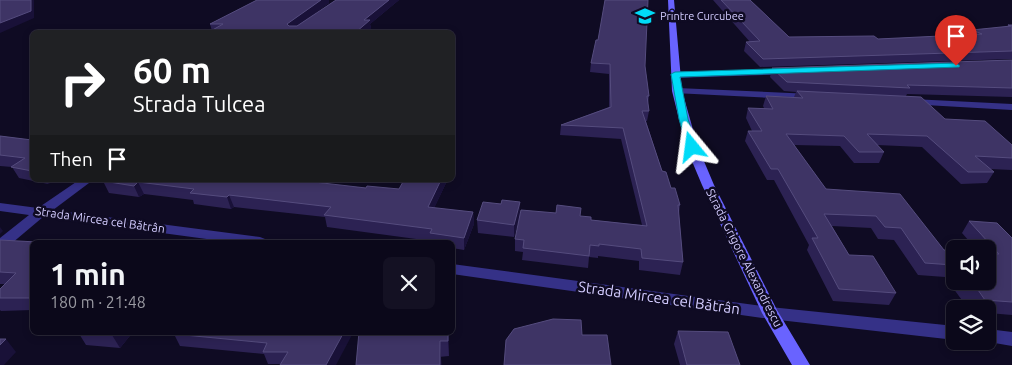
<!DOCTYPE html>
<html lang="en">
<head>
<meta charset="utf-8">
<style>
	body { margin:0; font-family:Ubuntu,sans-serif; background:#141123; color:#f1f3f6; height:100vh; display:flex; flex-direction:column; font-size:19px; white-space:nowrap }
	* { box-sizing:border-box; margin:0 }
	p { font-size:16px; color:#9a9aa2 }
	.icon { flex:none; width:28px; height:28px; fill:none; stroke:currentColor; stroke-width:2; stroke-linecap:round; stroke-linejoin:round }
	.map { position:relative; flex:1; overflow:hidden }
	.sheet { position:absolute; left:30px; top:240px; width:425px; height:95px; display:flex; flex-direction:column; background:#0b081a; border-radius:8px; box-shadow:0 2px 8px #0003,0 0 0 1px #2b2939 }
	.sheet>* { flex:none }
	.top-card { position:absolute; left:30px; top:30px; width:425px; height:152px; border-radius:8px; box-shadow:0 2px 8px #0003,0 0 0 1px #2b2939; background:#202124; color:#fff; overflow:hidden }
	.controls { position:absolute; left:946px; top:240px; display:grid; gap:10px }
	.controls a { display:grid; place-items:center; width:50px; height:50px; border-radius:8px; background:#0b081a; box-shadow:0 2px 8px #0003,0 0 0 1px #2b2939; font-size:25px }
	.pin { position:absolute; display:grid; place-items:center; width:42px; height:42px; color:#fff; margin:-51px -21px; border-radius:50% 50% 50% 0; rotate:-45deg; box-shadow:0 0 5px #0007 }
	.pin .icon { rotate:45deg }
	.me { position:absolute; width:55px; margin:-28px; rotate:344deg; stroke-linejoin:round; filter:drop-shadow(0 0 4px #0008) }
	.turn { display:flex; align-items:center; gap:18px; height:105px; padding:0 20px; font-size:22px }
	.turn .icon { width:65px; height:65px; stroke-width:2.5 }
	.turn b { display:block; font-size:35px; line-height:42px }
	.then { display:flex; align-items:center; height:48px; padding:0 20px; background:#0003; gap:10px; font-size:19px }
	.round { display:grid; place-items:center; flex:none; width:52px; height:52px; border-radius:8px; background:#141123 }
	.overview { display:flex; align-items:center; justify-content:space-between; height:85px; padding:0 20px }
	h1 { font-size:30px; font-weight:600; line-height:38px }
	.map>svg:first-child { display:block }
	.lines { fill:none; stroke-linecap:round; stroke-linejoin:round }
	.street { fill:#353187; fill-rule:evenodd }
	.secondary { fill:#6963ff; fill-rule:evenodd }
	.wall { fill:#2c2253 }
	.shaded-wall { fill:#191138 }
	.building { fill:#3e3465; stroke:#554c7e }
	.route { fill:#00dbf7; stroke:#008ea1 }
	.labels { text-anchor:middle; stroke-width:5; stroke-linejoin:round; paint-order:stroke }
	.far-poi-label { font-size:11px; fill:#d3ccff; stroke:#0f0b23; text-anchor:start }
	.street-label { font-size:12px; fill:#d3ccff; stroke:#0f0b23 }
	.near-street-label { font-size:15px; fill:#d3ccff; stroke:#0f0b23 }
</style>
</head>
<body>
<div class="map">
<svg width="1012" height="365" viewBox="0 0 1012 365">
	<rect width="100%" height="100%" fill="#0f0b23"/>
	<g class="lines">
		<!-- street -->
		<path class="street" d="M787 69 792 72 790 74 675 78 670 75 675 72Z
			M677 88 812 94 817 97 812 100 674 93V89Z
			M912 99 1012 104V110L908 104 907 102Z
			M79 180H93L53 210 260 237 265 239 267 242H229L43 217 5 249 0 251V238L29 215 0 211V203L38 208Z
			M452 264 770 307 955 326V340L770 319 452 274Z
			M988 329 1012 332V346L983 341H988Z"/>
		<!-- secondary -->
		<path class="secondary" d="M668 0H674L682 91 698 147 714 185 777 310 810 365H792L762 313 702 185 686 147 672 91Z"/>
	</g>
	<!-- wall -->
	<path class="wall" d="M257 0H329V3L297 26 336 0H399L370 24 371 28 366 32H209L212 31 210 24Z
		M713 0H750L789 37 878 39 969 35 972 30 1007 27 1008 25H1012V59L760 67 744 51 746 42H750Z
		M1012 60V97L907 94 906 96 945 119 1012 145V170L990 169 994 172 987 183 961 184 922 147 877 145 884 152 879 163H854L840 146 794 145 826 189 944 250 955 251V281H988V249H976L962 233 969 221 1012 238V315L988 313V309H974L970 303H964L945 277 918 275 894 240 878 239 871 228 832 226 849 255 896 293 889 305 833 301 807 250 809 245 774 180H767L745 141 748 131H752L746 118 748 108H764L763 106 766 96 794 97 796 92 784 91 770 77 772 68Z
		M591 63 645 66 649 96 648 104 649 111 647 121H646L662 171 680 205 679 214 683 262 680 275 639 270V261L598 256V258L589 257 588 268 522 260 523 252 515 251V239L580 216 591 220 642 225 621 139 560 135 561 125 609 107V74L590 72Z
		M0 136 32 140V180H55L48 184 19 178 12 167 0 166Z
		M103 181 316 183 366 188 399 189 447 181 434 208 473 212 474 224 464 250 452 248V242H431V241L327 227 325 217 234 207 231 209 194 204 193 200 144 194 139 197 109 193Z
		M520 214 514 237 478 233 477 220Z
		M0 240 32 242V310L1 311 0 310V289L5 284H0Z
		M678 331 740 365H680L674 344Z
		M78 332H133L120 348 86 345Z
		M175 332H353V333L280 364H268L264 354 180 346 174 334Z
		M449 332V356L356 365Z"/>
	<!-- shaded-wall -->
	<path class="shaded-wall" d="M31 0H34V18L0 33V23Z
		M321 0H329V3L289 32 287 24Z
		M389 0H399L370 24 371 28 366 32H356L364 20Z
		M46 180H55L48 184Z
		M441 180H447V181L429 219 428 207Z
		M138 182 144 194 139 197 134 186Z
		M229 195 234 207 231 209 227 197Z
		M520 202V214L514 237V225Z
		M473 212 474 224 464 250V238Z
		M0 227 3 231 0 234Z
		M115 332H133L120 348 112 335Z
		M344 332H353V333L336 365H326Z
		M448 332H449V356L448 341Z
		M6 339 16 352 4 365H0V345Z
		M440 341 441 357 442 365H440Z"/>
	<!-- building -->
	<path class="building" d="M0 0H31V11L0 23Z
		M257 0H321L287 24 289 26H297L336 0H389L364 20H370L356 32H209L223 24H210Z
		M605 0H648L645 66 649 96H647L649 111H642L662 171 666 172 671 188H675L680 205H678L683 262 642 258 641 249 599 244V246L590 245 589 256 523 248 524 240 515 239 521 210 556 213 557 205 581 208 580 216 591 217V220L647 226 623 128 561 125 611 107 610 64 591 63 596 40H598Z
		M721 0H750L789 37 874 36 878 39 982 34 972 30 1011 26 1008 25H1012V51L763 59 746 42 760 41Z
		M1012 60V88L907 85 910 88 787 82 772 68Z
		M797 91 921 97 945 119 985 121 1012 145V158L975 156 994 172H968L927 136 867 134 884 152H859L844 136 786 134 826 189 900 194 944 250 955 251V267L953 265 925 263 901 228 885 227 876 216 824 214 849 255 873 256 896 293 839 289 812 238H818L778 169H771L748 131H762L748 108 773 109 766 96 803 98Z
		M0 136 32 140V171L11 167 25 158 0 155Z
		M105 180H316L314 182 366 188 367 186 399 189 404 180H441L428 207 473 212 464 238 430 233 432 229 324 215 331 207 229 195 227 197 190 193 194 189 138 182 134 186 103 181Z
		M502 200 520 202 514 225 477 220 483 202 501 204Z
		M969 221 997 223 1012 238V302L985 300 978 290H972L966 281H988V253L999 254Z
		M0 240 37 242H32V264L30 266H32V298H0V289L16 273 0 272Z
		M553 319 581 320 582 335H607L611 365H504L506 340 514 329Z
		M678 331 728 332 740 365H687Z
		M81 332H115L112 335Z
		M175 332H344L326 365H280L288 352H263L267 343 174 334Z
		M359 332H448V341H440V365H356Z
		M0 339H6L0 345Z"/>
	<!-- route -->
	<path class="route" d="M956 63 960 66 959 67 680 77 688 119 697 147 692 150 687 147 679 119 671 74 675 72Z"/>
	<!-- icons -->
	<defs>
		<symbol id="school-bare" viewBox="-9 -9 18 18"><path d="M0-5L7-2L0 1L-7-2ZM-4 1L0 2.5L4 1V4Q0 6-4 4Z" fill="#00dbf7" stroke="#0f0b23" stroke-width="2.5" paint-order="stroke"/></symbol>
	</defs>
	<g fill-rule="evenodd">
		<use href="#school-bare" x="631" y="2" width="28" height="28"/>
	</g>
	<g class="labels">
		<!-- far-poi labels -->
		<g class="far-poi-label">
			<text x="660" y="20">Printre Curcubee</text>
		</g>
		<!-- street labels -->
		<g class="street-label">
			<text transform="translate(100 220) rotate(8)" y="4">Strada Mircea cel Bătrân</text>
			<text transform="translate(744 258) rotate(63)" y="4">Strada Grigore Alexandrescu</text>
		</g>
		<!-- near-street labels -->
		<g class="near-street-label">
			<text transform="translate(659 298) rotate(8)" y="5">Strada Mircea cel Bătrân</text>
		</g>
	</g>
</svg>
<div class="controls">
<a><svg class="icon" aria-label="sound" viewBox="0 0 24 24"><path d="M4 9h4l5-4v14l-5-4H4zM17 9q2 3 0 6"/></svg></a>
<a><svg class="icon" aria-label="layers" viewBox="0 0 24 24"><path d="M12 4l9 5-9 5-9-5zM3 14l9 5 9-5"/></svg></a>
</div>
<div class="pin" style="left:956px;top:66px;background:#d93025"><svg class="icon" aria-label="arrive" viewBox="0 0 24 24"><path d="M6 21V4h12l-3 4 3 4H6"/></svg></div>
<svg class="me" style="left:692px;top:147px" viewBox="-20 -20 40 40"><path d="M0-17L14 15 0 8-14 15z" fill="#00dbf7" stroke="#fff" stroke-width="4"/></svg>
<div class="top-card">
<div class="turn"><svg class="icon" aria-label="right" viewBox="0 0 24 24"><path d="M7 20v-9h11M14 6l5 5-5 5"/></svg><div><b>60 m</b>Strada Tulcea</div></div>
<div class="then">Then<svg class="icon" aria-label="arrive" viewBox="0 0 24 24"><path d="M6 21V4h12l-3 4 3 4H6"/></svg></div>
</div>
<section class="sheet">
<div class="overview"><div><h1>1 min</h1><p>180 m · 21:48</p></div><a class="round"><svg class="icon" aria-label="close" viewBox="0 0 24 24"><path d="M6 6l12 12M18 6L6 18"/></svg></a></div>
</section>
</div>
</body>
</html>
